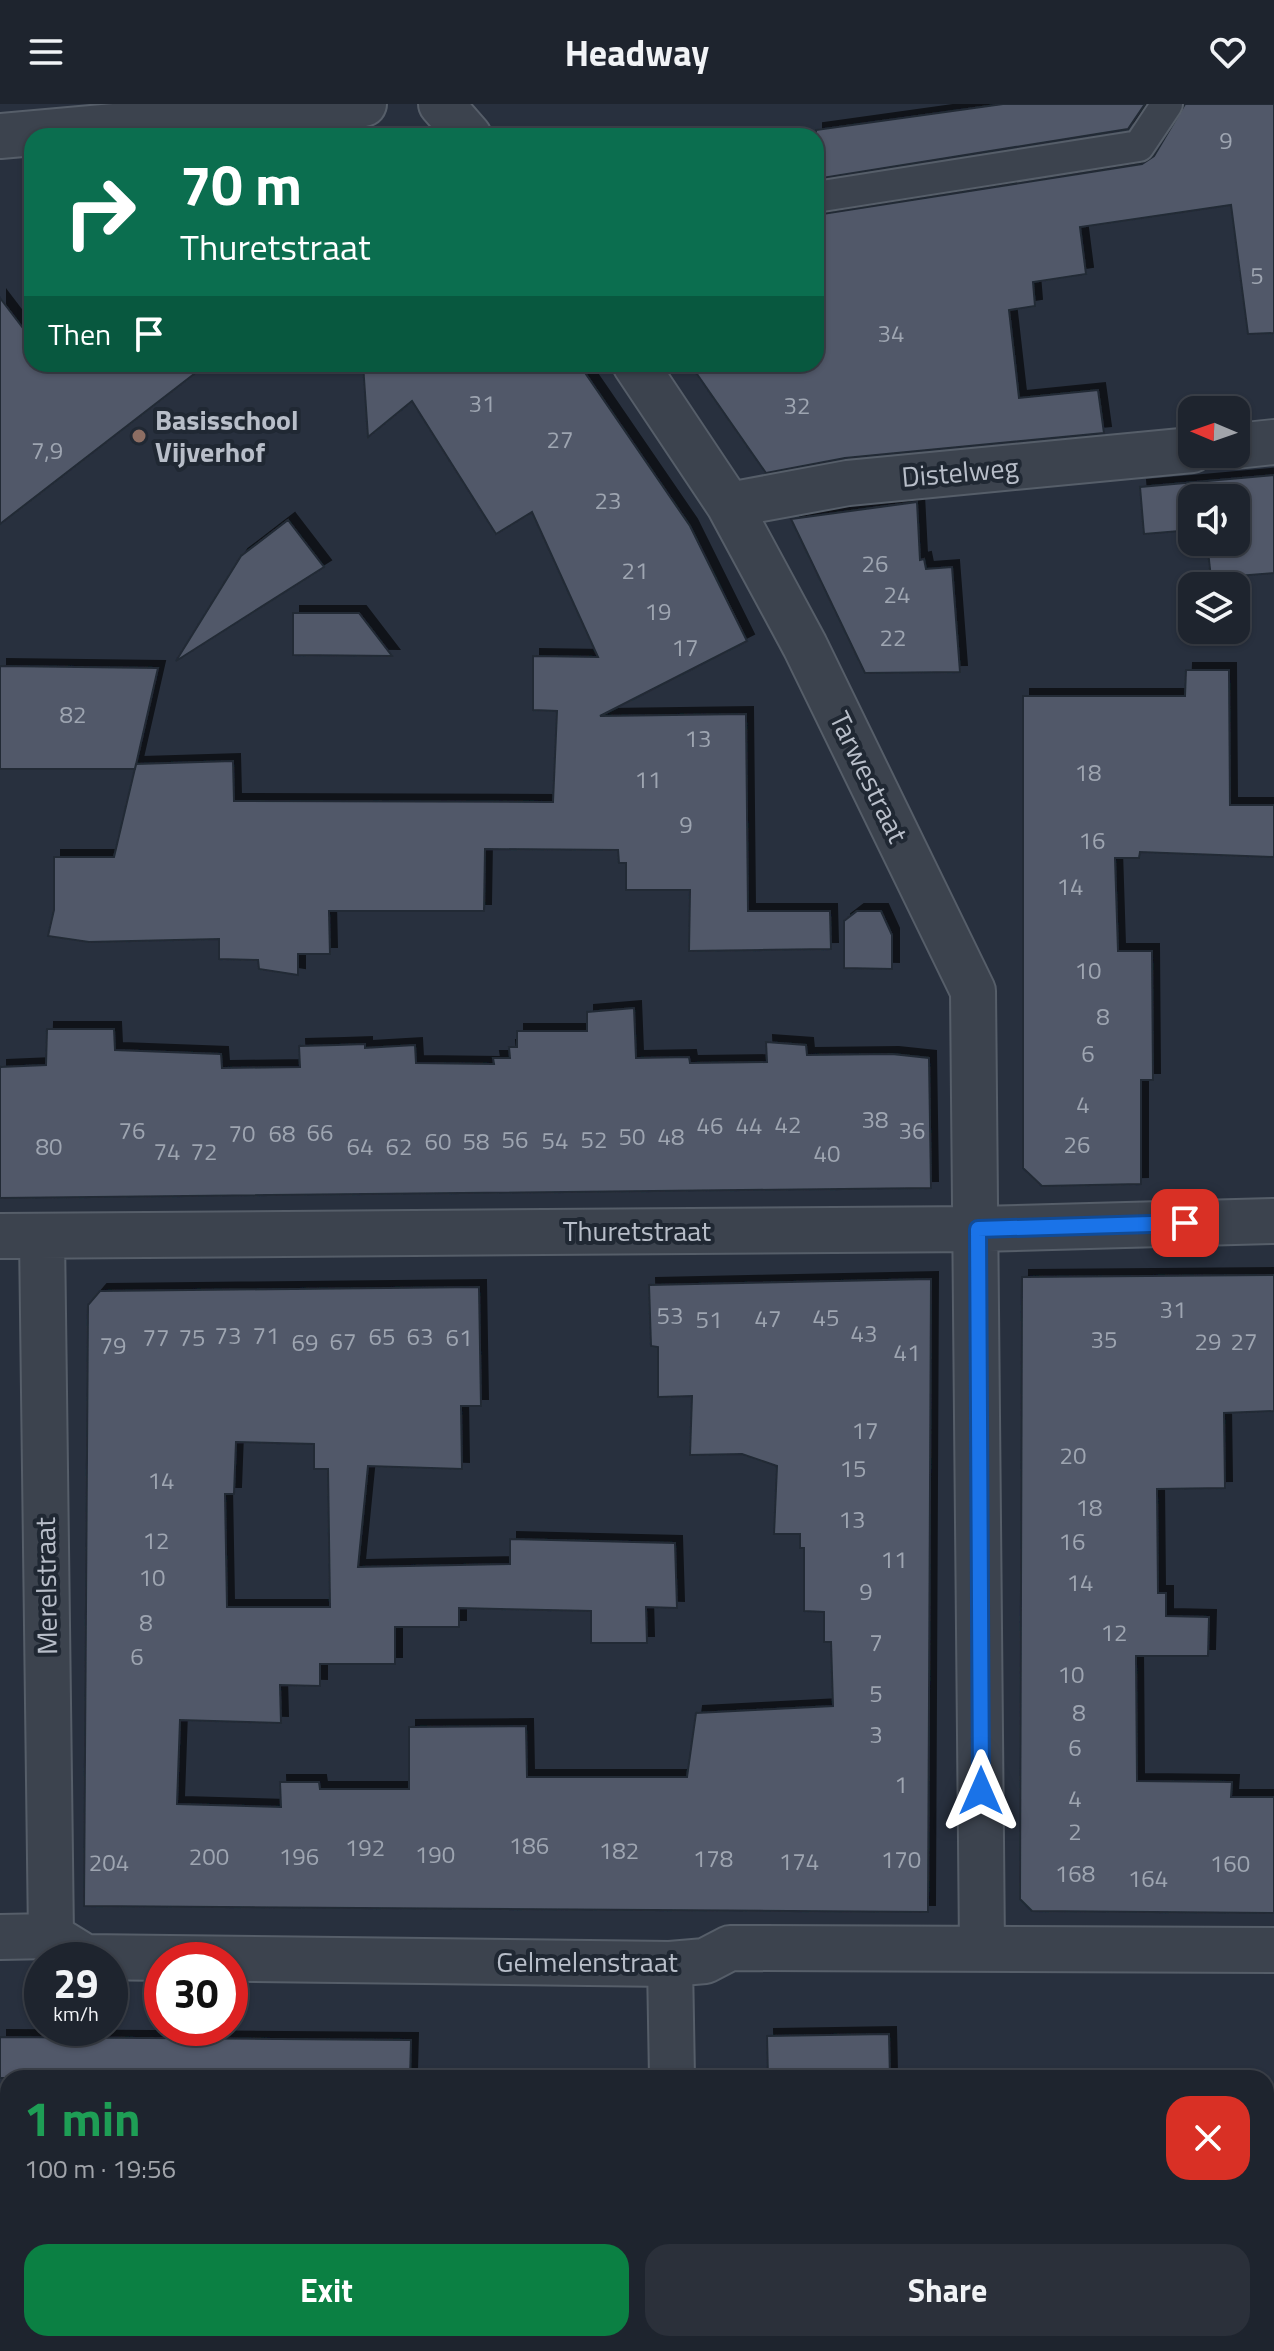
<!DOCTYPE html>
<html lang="en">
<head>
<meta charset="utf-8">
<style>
	body { margin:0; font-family:"Titillium Web",sans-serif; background:#2b303a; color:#f1f3f6; height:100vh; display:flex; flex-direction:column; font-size:30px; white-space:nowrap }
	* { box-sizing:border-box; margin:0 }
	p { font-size:26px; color:#a1a4aa }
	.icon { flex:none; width:44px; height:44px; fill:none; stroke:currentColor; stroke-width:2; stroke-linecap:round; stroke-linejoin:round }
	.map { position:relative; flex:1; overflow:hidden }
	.sheet { position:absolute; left:0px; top:1966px; width:1274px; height:282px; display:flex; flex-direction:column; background:#1e242e; border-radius:24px 24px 0 0; box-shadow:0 2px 6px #0004,0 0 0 2px #3c414a }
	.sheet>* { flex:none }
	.top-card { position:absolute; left:24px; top:24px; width:800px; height:244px; border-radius:24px; box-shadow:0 2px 6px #0004,0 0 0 2px #3c414a; background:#0b6e4f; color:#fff; overflow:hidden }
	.needle { width:52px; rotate:272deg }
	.fabs { position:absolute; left:1178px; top:292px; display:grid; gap:16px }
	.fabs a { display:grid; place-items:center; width:72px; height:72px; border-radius:16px; background:#1e242e; box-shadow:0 2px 6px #0004,0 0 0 2px #3c414a; font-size:40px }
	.speed { position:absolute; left:24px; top:1838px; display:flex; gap:16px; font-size:40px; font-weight:700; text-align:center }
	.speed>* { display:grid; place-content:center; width:104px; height:104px; border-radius:50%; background:#1e242e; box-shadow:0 2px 6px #0004,0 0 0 2px #3c414a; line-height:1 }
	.speed small { font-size:20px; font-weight:400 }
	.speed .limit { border:12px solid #d22; background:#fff; color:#111 }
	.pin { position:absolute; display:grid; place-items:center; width:68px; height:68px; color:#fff; margin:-34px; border-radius:16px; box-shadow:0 4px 12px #0006 }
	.me { position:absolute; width:88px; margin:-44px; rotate:0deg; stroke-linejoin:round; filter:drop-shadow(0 0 6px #0008) }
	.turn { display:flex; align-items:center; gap:28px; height:168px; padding:0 24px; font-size:36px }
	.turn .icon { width:104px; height:104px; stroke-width:2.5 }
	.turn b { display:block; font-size:56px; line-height:68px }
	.then { display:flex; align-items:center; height:76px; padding:0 24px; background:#0003; gap:16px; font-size:30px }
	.round { display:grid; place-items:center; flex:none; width:84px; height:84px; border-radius:24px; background:#2b303a }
	.summary { display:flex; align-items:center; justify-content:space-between; height:136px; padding:0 24px }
	h1 { font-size:48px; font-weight:700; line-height:60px; color:#1e9e55 }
	.primary-button { display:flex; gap:16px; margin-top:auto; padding:16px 24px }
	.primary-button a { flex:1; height:92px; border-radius:24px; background:#0b8043; color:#fff; font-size:32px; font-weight:700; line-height:92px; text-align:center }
	.primary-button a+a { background:#2b303a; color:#f1f3f6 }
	header { display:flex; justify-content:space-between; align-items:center; height:104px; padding:0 24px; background:#1e242e; font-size:36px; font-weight:700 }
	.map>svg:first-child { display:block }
	.building { fill:#515969; stroke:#222a35; stroke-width:2; fill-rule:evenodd; filter:url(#shadow) }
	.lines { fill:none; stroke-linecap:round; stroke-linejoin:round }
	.lane-casing { stroke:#565e69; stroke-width:34 }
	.street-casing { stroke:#565e69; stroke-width:48 }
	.lane { stroke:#3c434e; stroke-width:30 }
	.street { stroke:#3c434e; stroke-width:44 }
	.route-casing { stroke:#114b97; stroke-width:20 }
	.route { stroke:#1a73e8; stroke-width:14 }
	.education-dot { fill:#8d6e63; stroke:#202833; stroke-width:3 }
	.labels { text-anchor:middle; stroke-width:8; stroke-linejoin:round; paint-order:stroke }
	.number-label { font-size:24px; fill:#9ea5b1 }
	.poi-label { font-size:28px; font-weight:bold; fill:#b8bec9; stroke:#202833; text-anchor:start }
	.street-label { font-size:28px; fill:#b8bec9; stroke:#202833 }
</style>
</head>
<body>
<header><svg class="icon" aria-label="menu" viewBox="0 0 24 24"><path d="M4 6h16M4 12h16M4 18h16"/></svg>Headway<svg class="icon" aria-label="heart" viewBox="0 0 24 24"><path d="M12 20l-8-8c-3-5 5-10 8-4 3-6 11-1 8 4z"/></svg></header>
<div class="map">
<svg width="1274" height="2247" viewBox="0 0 1274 2247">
	<defs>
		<filter id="shadow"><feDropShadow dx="7" dy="-7" stdDeviation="0" flood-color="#0009"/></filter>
	</defs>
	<rect width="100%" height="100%" fill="#28303e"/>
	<!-- building -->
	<path class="building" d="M1003 0H1145L1128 25 816 75V26Z
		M1185 0H1274V229L1248 230 1231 101 1080 123 1086 170 1033 178 1035 202 1009 206 1019 294 1098 286 1104 329 845 354 766 369 690 260H816V111L1142 60 1154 52Z
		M0 194 32 236V260H207L0 420Z
		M363 260H579L690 422 747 537 600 612 746 610 748 807H830L831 845 689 847 690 786H626V759H619L618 746 485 745 484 807H329L330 850H298V871L259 865 258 856 219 855V835L89 838 48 832 54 806V753H114L136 660 233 657 234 697 553 698 557 607 533 606V552L598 553 532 408 496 430 412 297 368 333Z
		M1274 371V469L1211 474 1207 438H1236V394H1192V426L1144 430 1140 383Z
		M917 398 920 456 924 455 926 465 952 463 960 568 865 569 791 415Z
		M288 416 324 463 176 557 241 452Z
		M293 509H359L392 552 293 551Z
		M0 562 158 564 135 665H0Z
		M1186 566H1229L1230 701H1274V753L1140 748 1139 754H1115L1118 847H1152L1153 976H1141V1080L1042 1082 1023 1064V592H1185Z
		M857 807H881L892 831V865L844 864V817Z
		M634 904 636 954 689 953 690 959 767 958 766 938 806 941 807 951 892 950 929 954 931 1084 0 1094V963L46 961 47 925H114L115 946 221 950 222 964 300 963 299 942 337 941 365 940V944L415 941 416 959 494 960 493 954H510L509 943H517V927H587V908Z
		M1274 1171V1307L1224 1309 1225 1384 1157 1385 1158 1489H1166V1512L1209 1513 1208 1552H1136L1137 1677 1232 1678 1231 1693H1274V1809L1032 1807 1020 1795 1022 1173Z
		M931 1175 928 1808 84 1802 88 1201 100 1187 479 1183 481 1302H461L462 1365 368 1362 358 1463 510 1460V1435L675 1439 677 1504 646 1503 647 1539H591V1507L459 1504V1523H395V1560H320V1582L280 1581 281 1619 180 1616 177 1700 281 1703 280 1678H319L320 1685H409V1623L526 1622 527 1673H687L696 1609 833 1602 831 1538H824V1508L804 1507V1444H800V1430H774L777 1362 742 1350 690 1351 692 1292 658 1293V1243L651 1242 649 1181ZM236 1338 314 1340V1365H328L330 1503H227L225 1390H234Z
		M889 1930 890 1974H768L767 1932Z
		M0 1933 411 1936 410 1974H0Z"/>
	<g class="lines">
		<defs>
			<path id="lane" d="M816 93 1139 42 1167 0"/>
			<path id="street" d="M441 0 469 32
				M0 32 364 0
				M635 260 729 401 805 542 973 887 982 1843
				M1236 342 1274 338
				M729 401 848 379 1192 346
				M0 1132 978 1125 1274 1117
				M42 1132 51 1832
				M0 1833 51 1832 85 1853 670 1860 705 1857 730 1844 1274 1846
				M670 1860 672 1974
				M667 2247V2240"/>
		</defs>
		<!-- lane casing -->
		<use href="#lane" class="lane-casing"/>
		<!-- street casing -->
		<use href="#street" class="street-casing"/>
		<!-- lane -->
		<use href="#lane" class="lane"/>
		<!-- street -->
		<use href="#street" class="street"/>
	</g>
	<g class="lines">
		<defs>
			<path id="route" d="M981 1687 978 1125 1185 1119"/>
		</defs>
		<!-- route casing -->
		<use href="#route" class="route-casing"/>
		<!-- route -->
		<use href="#route" class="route"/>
	</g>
	<!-- markers -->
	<circle class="education-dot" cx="139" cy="332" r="8"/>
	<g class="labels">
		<!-- number labels -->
		<g class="number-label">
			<text x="1226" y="45">9</text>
			<text x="1257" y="180">5</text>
			<text x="891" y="238">34</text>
			<text x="482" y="308">31</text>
			<text x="797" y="310">32</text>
			<text x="560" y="344">27</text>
			<text x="47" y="355">7,9</text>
			<text x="608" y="405">23</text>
			<text x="875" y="468">26</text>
			<text x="635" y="475">21</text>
			<text x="897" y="499">24</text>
			<text x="658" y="516">19</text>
			<text x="893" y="542">22</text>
			<text x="685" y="552">17</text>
			<text x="73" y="619">82</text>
			<text x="698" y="643">13</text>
			<text x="1088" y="677">18</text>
			<text x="648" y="684">11</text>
			<text x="686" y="729">9</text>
			<text x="1092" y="745">16</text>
			<text x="1070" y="791">14</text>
			<text x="1088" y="875">10</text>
			<text x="1103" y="921">8</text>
			<text x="1088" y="958">6</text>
			<text x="1083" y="1009">4</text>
			<text x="875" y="1024">38</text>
			<text x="788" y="1029">42</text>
			<text x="710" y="1030">46</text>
			<text x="749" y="1030">44</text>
			<text x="132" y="1035">76</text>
			<text x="912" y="1035">36</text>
			<text x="320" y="1037">66</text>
			<text x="242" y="1038">70</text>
			<text x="282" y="1038">68</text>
			<text x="632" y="1041">50</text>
			<text x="671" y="1041">48</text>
			<text x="515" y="1044">56</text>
			<text x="594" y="1044">52</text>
			<text x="555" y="1045">54</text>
			<text x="438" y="1046">60</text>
			<text x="476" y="1046">58</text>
			<text x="1077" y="1049">26</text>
			<text x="49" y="1051">80</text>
			<text x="360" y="1051">64</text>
			<text x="399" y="1051">62</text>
			<text x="167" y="1056">74</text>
			<text x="204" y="1056">72</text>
			<text x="827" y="1058">40</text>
			<text x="1173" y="1214">31</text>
			<text x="670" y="1220">53</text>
			<text x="826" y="1222">45</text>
			<text x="768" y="1223">47</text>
			<text x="709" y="1224">51</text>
			<text x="864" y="1238">43</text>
			<text x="228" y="1240">73</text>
			<text x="266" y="1240">71</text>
			<text x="382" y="1241">65</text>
			<text x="420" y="1241">63</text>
			<text x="156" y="1242">77</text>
			<text x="192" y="1242">75</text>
			<text x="459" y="1242">61</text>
			<text x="1104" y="1244">35</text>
			<text x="343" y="1246">67</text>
			<text x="1208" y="1246">29</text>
			<text x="1244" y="1246">27</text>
			<text x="305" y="1247">69</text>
			<text x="113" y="1250">79</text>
			<text x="907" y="1257">41</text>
			<text x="865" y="1335">17</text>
			<text x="1073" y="1360">20</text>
			<text x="853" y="1373">15</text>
			<text x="161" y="1385">14</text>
			<text x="1089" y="1412">18</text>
			<text x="852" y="1424">13</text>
			<text x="156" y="1445">12</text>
			<text x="1072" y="1446">16</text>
			<text x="894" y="1464">11</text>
			<text x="152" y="1482">10</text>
			<text x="1080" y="1487">14</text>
			<text x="866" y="1496">9</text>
			<text x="146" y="1527">8</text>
			<text x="1114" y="1537">12</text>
			<text x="876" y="1547">7</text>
			<text x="137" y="1561">6</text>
			<text x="1071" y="1579">10</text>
			<text x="876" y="1598">5</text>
			<text x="1079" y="1617">8</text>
			<text x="876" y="1639">3</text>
			<text x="1075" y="1652">6</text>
			<text x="901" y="1689">1</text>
			<text x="1075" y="1703">4</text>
			<text x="1075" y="1736">2</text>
			<text x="529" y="1750">186</text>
			<text x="365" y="1752">192</text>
			<text x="619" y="1755">182</text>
			<text x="435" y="1759">190</text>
			<text x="209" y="1761">200</text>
			<text x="299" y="1761">196</text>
			<text x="713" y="1763">178</text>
			<text x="901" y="1764">170</text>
			<text x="799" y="1766">174</text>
			<text x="109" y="1767">204</text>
			<text x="1230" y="1768">160</text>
			<text x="1075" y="1778">168</text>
			<text x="1148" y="1783">164</text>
		</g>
		<!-- poi labels -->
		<g class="poi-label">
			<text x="155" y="326">Basisschool<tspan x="155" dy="32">Vijverhof</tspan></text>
		</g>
		<!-- street labels -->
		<g class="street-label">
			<text transform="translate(960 368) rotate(-5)" y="10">Distelweg</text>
			<text transform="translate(869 673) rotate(64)" y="10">Tarwestraat</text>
			<text x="637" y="1137">Thuretstraat</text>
			<text transform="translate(46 1482) rotate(-91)" y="10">Merelstraat</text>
			<text x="587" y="1868">Gelmelenstraat</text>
		</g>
	</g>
</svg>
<div class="fabs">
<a><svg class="needle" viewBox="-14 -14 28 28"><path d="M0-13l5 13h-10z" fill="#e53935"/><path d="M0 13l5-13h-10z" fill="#a1a4aa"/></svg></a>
<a><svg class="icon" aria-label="sound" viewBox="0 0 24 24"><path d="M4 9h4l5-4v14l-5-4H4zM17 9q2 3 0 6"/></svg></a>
<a><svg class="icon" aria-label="layers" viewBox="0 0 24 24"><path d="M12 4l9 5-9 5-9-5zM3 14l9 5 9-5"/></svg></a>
</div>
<div class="speed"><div>29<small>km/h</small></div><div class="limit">30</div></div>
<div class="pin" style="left:1185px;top:1119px;background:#d93025"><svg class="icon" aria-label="arrive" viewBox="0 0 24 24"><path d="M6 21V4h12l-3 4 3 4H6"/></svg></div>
<svg class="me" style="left:981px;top:1687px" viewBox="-20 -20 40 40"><path d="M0-17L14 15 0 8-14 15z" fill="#1a73e8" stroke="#fff" stroke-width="4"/></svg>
<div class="top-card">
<div class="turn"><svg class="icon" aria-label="right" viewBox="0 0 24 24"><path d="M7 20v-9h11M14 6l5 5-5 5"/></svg><div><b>70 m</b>Thuretstraat</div></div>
<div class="then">Then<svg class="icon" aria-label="arrive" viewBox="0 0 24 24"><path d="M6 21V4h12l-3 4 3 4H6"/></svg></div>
</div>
<section class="sheet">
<div class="summary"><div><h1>1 min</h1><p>100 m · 19:56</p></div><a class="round" style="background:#d93025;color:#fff"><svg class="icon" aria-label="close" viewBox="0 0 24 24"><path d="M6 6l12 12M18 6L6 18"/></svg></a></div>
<div class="primary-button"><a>Exit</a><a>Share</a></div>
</section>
</div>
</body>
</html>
